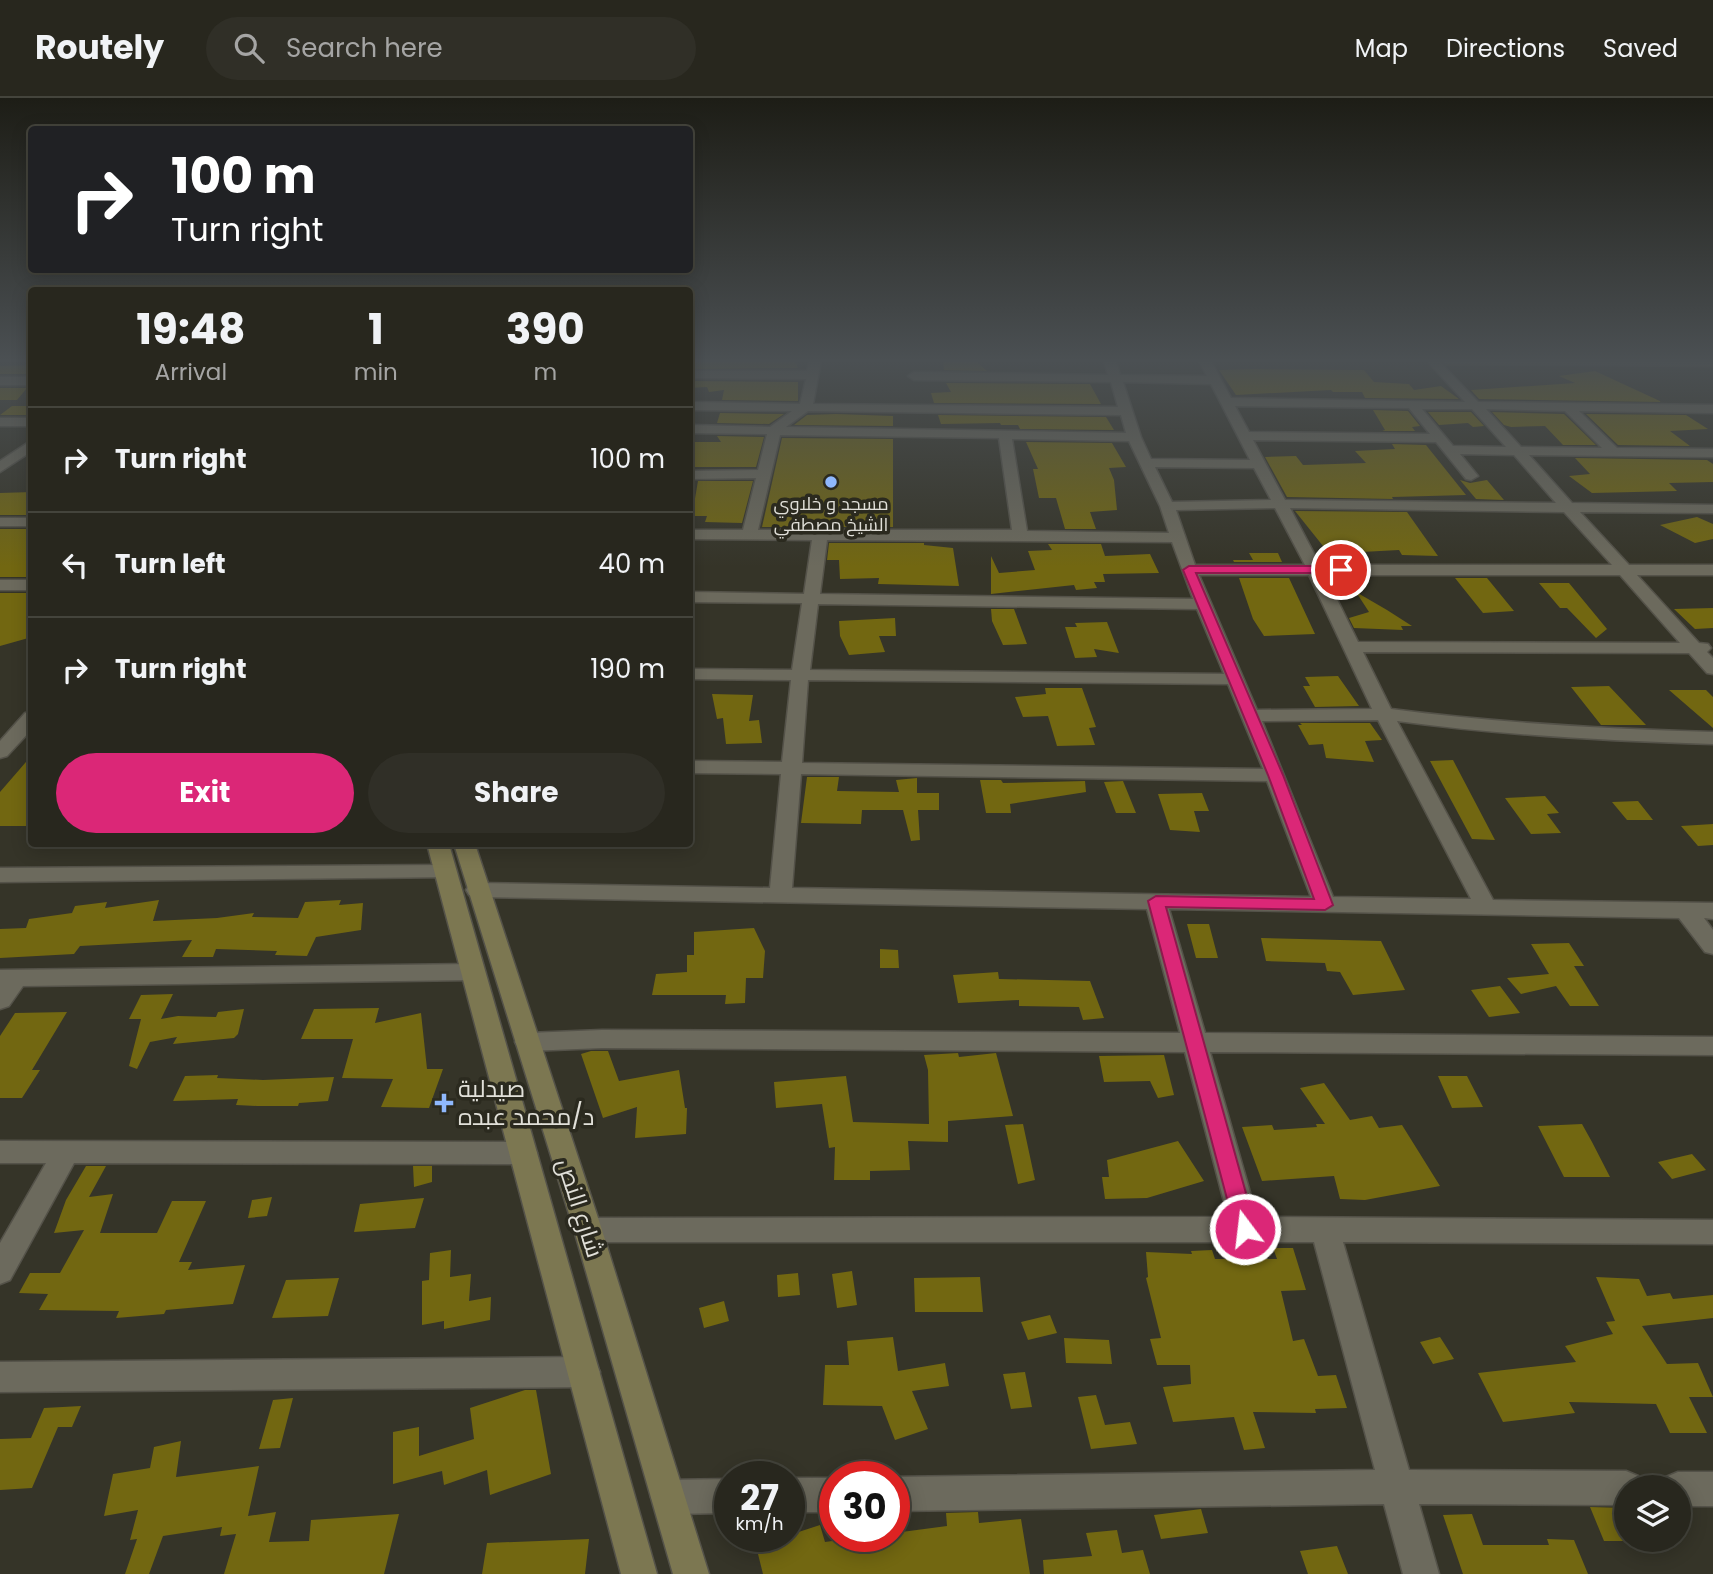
<!DOCTYPE html>
<html lang="en">
<head>
<meta charset="utf-8">
<style>
	body { margin:0; font-family:Poppins,Cairo,sans-serif; background:#302f27; color:#f1f3f6; height:100vh; display:flex; flex-direction:column; font-size:26px; white-space:nowrap }
	* { box-sizing:border-box; margin:0 }
	p { font-size:23px; color:#a5a5a4 }
	.icon { flex:none; width:38px; height:38px; fill:none; stroke:currentColor; stroke-width:2; stroke-linecap:round; stroke-linejoin:round }
	.map { position:relative; flex:1; overflow:hidden }
	.panel { position:absolute; left:28px; top:189px; width:665px; height:560px; display:flex; flex-direction:column; background:#28271e; border-radius:7px; box-shadow:0 4px 18px #0003,0 0 0 2px #44443c }
	.panel>* { flex:none }
	.hud { position:absolute; left:28px; top:28px; width:665px; height:147px; border-radius:7px; box-shadow:0 4px 18px #0003,0 0 0 2px #44443c; background:#202124; color:#fff; overflow:hidden }
	.buttons { position:absolute; left:1614px; top:1377px; display:grid; gap:14px }
	.buttons a { display:grid; place-items:center; width:77px; height:77px; border-radius:50%; background:#28271e; box-shadow:0 4px 18px #0003,0 0 0 2px #44443c; font-size:35px }
	.speed { position:absolute; left:714px; top:1363px; display:flex; gap:14px; font-size:35px; font-weight:700; text-align:center }
	.speed>* { display:grid; place-content:center; width:91px; height:91px; border-radius:50%; background:#28271e; box-shadow:0 4px 18px #0003,0 0 0 2px #44443c; line-height:1 }
	.speed small { font-size:18px; font-weight:400 }
	.speed .limit { border:10px solid #d22; background:#fff; color:#111 }
	.pin { position:absolute; display:grid; place-items:center; width:60px; height:60px; color:#fff; margin:-30px; border:4px solid #fff; border-radius:50%; box-shadow:0 2px 7px #0007 }
	.me { position:absolute; width:77px; margin:-38px; rotate:345deg; stroke-linejoin:round; filter:drop-shadow(0 0 5px #0008) }
	.turn { display:flex; align-items:center; gap:24px; height:147px; padding:0 28px; font-size:32px }
	.turn .icon { width:91px; height:91px; stroke-width:2.5 }
	.turn b { display:block; font-size:49px; line-height:60px }
	.eta { display:flex; justify-content:space-evenly; align-items:center; height:119px; text-align:center }
	.eta b { font-size:42px; font-weight:700; line-height:49px }
	.cta { display:flex; gap:14px; margin-top:auto; padding:14px 28px }
	.cta a { flex:1; height:80px; border-radius:42px; background:#db2777; color:#fff; font-size:28px; font-weight:700; line-height:80px; text-align:center }
	.cta a+a { background:#302f27; color:#f1f3f6 }
	ul { padding:0; list-style:none }
	li { display:flex; align-items:center; gap:21px; height:105px; padding:0 28px; border-top:2px solid #44443c }
	li div { flex:1 }
	li b { display:block; font-size:26px }
	li em { font-style:normal }
	header { display:flex; align-items:center; gap:42px; box-sizing:border-box; height:98px; padding:0 35px; background:#28271e; border-bottom:2px solid #44443c }
	header strong { font-size:33px }
	nav { display:flex; gap:38px; margin-inline-start:auto; font-size:24px }
	.search { width:490px; height:63px; background:#302f27; display:flex; align-items:center; gap:18px; box-sizing:border-box; padding:0 24px; border-radius:38px; color:#a5a5a4; font-size:26px }
	.map>svg:first-child { display:block }
	.building { fill:#726711 }
	.lines { fill:none; stroke-linecap:round; stroke-linejoin:round }
	.minor-casing { stroke:#545249; stroke-width:3 }
	.secondary-casing { stroke:#545249; stroke-width:3 }
	.minor { fill:#6c6a5d; fill-rule:evenodd }
	.secondary { fill:#7c7751; fill-rule:evenodd }
	.route { fill:#db2777; stroke:#8e194d; stroke-width:2 }
	.poi-dot { fill:#8fb8fd; stroke:#2b2a1f; stroke-width:2.5 }
	.labels { text-anchor:middle; stroke-width:7; stroke-linejoin:round; paint-order:stroke }
	.far-poi-label { font-size:18px; fill:#e1e0d9; stroke:#2b2a1f }
	.near-poi-label { font-size:24px; fill:#e1e0d9; stroke:#2b2a1f; text-anchor:start }
	.near-street-label { font-size:24px; fill:#e1e0d9; stroke:#2b2a1f }
</style>
</head>
<body>
<header>
<strong>Routely</strong>
<div class="search"><svg class="icon" aria-label="search" viewBox="0 0 24 24"><circle cx="10" cy="10" r="6"/><path d="M15 15l6 6"/></svg>Search here</div>
<nav><a>Map</a><a>Directions</a><a>Saved</a></nav>
</header>
<div class="map">
<svg width="1713" height="1476" viewBox="0 0 1713 1476">
	<rect width="100%" height="100%" fill="#353428"/>
	<!-- building -->
	<path class="building" d="M705 263H795L798 270 690 271V264Z
		M943 263H976L987 273 944 272Z
		M32 267V276H0V268Z
		M1255 271 1364 272 1374 284 1409 286 1414 292 1441 288 1459 301 1365 300 1362 294H1333L1331 292 1236 297 1219 272Z
		M1595 273 1662 304 1479 301 1471 292 1575 285 1559 278Z
		M690 283 798 284V303L722 302 724 292 709 294 707 289 690 290Z
		M946 285 1090 286 1101 306 934 305 931 295 951 294Z
		M0 290H27L17 302H0Z
		M12 308H32V317H0Z
		M1373 312 1408 313 1420 328 1412 329 1415 333H1382L1385 332Z
		M1428 314H1471L1484 328 1473 329 1468 325 1439 327Z
		M1492 314 1564 316 1596 347H1563L1545 328 1511 329 1504 327Z
		M720 315 784 316 769 326 717 325Z
		M836 316 893 318V328L794 327 807 317Z
		M1586 316 1686 317 1708 331 1670 333 1690 348 1618 347Z
		M938 317 1106 319 1114 332 1020 331 1018 327H1001L1000 325 941 326Z
		M717 338 764 339 756 369H690V344H721Z
		M782 340 893 341V429H762Z
		M1026 344 1112 345 1126 369 1109 370 1114 382 1117 412 1090 414 1096 431H1065L1056 400H1039L1033 371H1038Z
		M1392 346 1426 347 1466 397 1392 399 1393 401 1287 399 1265 359 1296 358 1303 367 1366 365 1355 353 1395 351Z
		M1575 360 1707 362 1713 366V384L1669 385 1677 393 1592 395 1569 378 1590 376Z
		M1460 382 1470 385 1487 382 1504 402 1476 401Z
		M698 383H753L742 425 705 424 707 418H692Z
		M32 394V417H0V395Z
		M1295 413 1407 414 1438 458 1402 457 1399 452 1343 455 1337 448H1323Z
		M1697 419 1713 426V441L1695 445 1660 427Z
		M0 431H32V479H0Z
		M829 445H924V447L953 450 959 488 878 486 879 480 840 481 839 462H827Z
		M1048 446H1101L1105 458 1150 456 1159 475 1103 476 1105 484H1094L1097 490 1076 492 1074 487 991 496V458L999 475 1035 472 1028 453 1052 452Z
		M1249 455H1278L1282 464H1234L1233 462H1253Z
		M1239 480H1289L1315 536 1264 538 1253 521Z
		M1455 480H1487L1514 513 1483 515Z
		M1539 485H1569L1607 531 1596 540 1567 510H1560Z
		M1356 494 1387 512 1412 528H1401L1403 532 1354 530 1349 520 1369 514Z
		M0 495H32V539L0 548Z
		M1713 510V530L1695 531 1674 511Z
		M991 511H1014L1027 546 1003 547 992 523Z
		M895 520 896 538H879L885 554 849 557 840 538 839 523Z
		M1107 524 1119 555 1094 551 1097 559 1075 560 1065 529H1077L1075 525Z
		M1338 578 1359 608 1315 609 1303 588H1310L1305 579Z
		M1609 588 1646 627H1601L1571 589Z
		M1045 590H1082L1096 629 1089 630 1095 647 1057 648 1048 618 1023 619 1015 599 1046 596Z
		M1669 592H1706L1713 599V630Z
		M712 596 753 597 749 623 759 622 762 645 726 646 723 620 717 621Z
		M1300 625H1370L1382 642 1365 643 1374 664 1326 660 1323 646 1309 647 1298 627H1302Z
		M32 657V728H0V694Z
		M1453 662 1495 742 1472 741 1430 663Z
		M807 679H839L837 693 899 694 896 682 917 680V695H939V712H918L920 742 911 743 903 712H862L861 726 801 725Z
		M980 682H1001L1003 685 1085 683 1086 694 1010 706 1011 715H986Z
		M1123 683 1136 715H1116L1104 684Z
		M1202 695 1209 713H1194L1200 734 1170 732 1158 696Z
		M1545 698 1559 715 1547 716 1561 735 1531 736 1505 700Z
		M1638 703 1653 722H1627L1612 704Z
		M1713 726V747L1698 748 1681 728Z
		M159 802 153 823 217 820 254 815 252 819 298 820 305 804 341 802 339 807 363 805 361 832 316 839 307 858 275 857 277 853 216 851 213 859H182L192 842 80 848 74 856 0 860V831L26 830 29 821 72 815 75 808 107 804 105 810Z
		M1187 826H1209L1218 860H1196Z
		M754 830 765 853 763 880H746L745 905 725 906 726 897H652L656 876 687 874V857H694V834Z
		M1261 840 1381 843 1405 892 1353 897 1340 874 1327 873 1325 865 1266 863Z
		M1569 845 1584 868H1574L1599 908H1570L1556 888 1521 896 1507 880 1549 876 1531 846Z
		M880 851 898 852 899 870H880Z
		M998 874 999 881 1090 883 1104 920 1083 922 1079 909 1019 908V902L958 905 953 877Z
		M1500 888 1520 915 1489 919 1471 892Z
		M173 896 161 921 178 918 216 919 218 914 244 911 238 936 234 940 173 946 177 939 150 944 137 971 129 968 141 921H129L141 897Z
		M379 910 375 925 421 915 427 971H443L429 1010 381 1009 393 981 342 980 353 941H301L314 911Z
		M67 914 32 972H40L22 1000H0V938L15 915Z
		M591 953H608L619 983 679 972 685 1010H687L686 1036 635 1040 637 1009 603 1020 581 956Z
		M958 955 959 959 996 955 1013 1018 948 1023V1044L908 1043 910 1072 870 1073V1082H834L835 1049 829 1050 822 1006 776 1010 774 984 846 978 853 1024 929 1026 928 972 924 957Z
		M1164 957 1174 997 1158 1000 1150 983 1104 984 1099 958Z
		M218 977 217 980 263 982 334 979 328 1003 299 1005 298 1008H257L236 1007 238 1001 173 1003 185 978Z
		M1438 978H1467L1483 1009 1452 1010Z
		M1324 985 1350 1022 1372 1018 1379 1030 1402 1027 1440 1088 1365 1102 1340 1101 1334 1078 1262 1083 1242 1029 1272 1027 1274 1032 1317 1029 1316 1026H1325L1300 990Z
		M1023 1026 1035 1082 1018 1086 1005 1027Z
		M1582 1026 1592 1044 1610 1079H1564L1538 1028Z
		M1178 1043 1204 1083 1147 1100 1105 1101 1102 1079H1109L1107 1062Z
		M1692 1056 1706 1072 1672 1081 1658 1064Z
		M86 1068H106L89 1099 113 1096 100 1135H157L172 1103H206L179 1164H192L188 1172 245 1167 233 1206 166 1212 164 1216 116 1220 119 1213 39 1212 48 1196 19 1195 30 1175H60L84 1132 54 1135 66 1102Z
		M413 1068H432V1084L414 1089Z
		M272 1099 267 1118 248 1120 252 1102Z
		M424 1100 415 1130 354 1134 360 1106Z
		M1273 1150H1293L1306 1192 1281 1193 1293 1243 1304 1241 1318 1278 1336 1277 1347 1310 1315 1311 1316 1315 1253 1314 1265 1350 1244 1352 1234 1319 1173 1324 1163 1289 1191 1286 1190 1267H1157L1150 1241 1161 1240 1146 1180 1148 1179 1146 1154 1192 1156 1191 1153 1212 1152 1215 1161H1277Z
		M451 1152 450 1179 471 1176 469 1203 491 1199 490 1222 444 1231V1223L422 1227V1183L429 1182 430 1155Z
		M852 1173 857 1207 837 1210 832 1176Z
		M798 1175 800 1197 778 1199 777 1177Z
		M980 1179 983 1214H915L914 1180Z
		M1596 1179 1639 1181 1647 1198 1670 1195 1673 1201 1713 1197V1220L1642 1228 1667 1266 1698 1265 1713 1299H1689L1707 1335H1670L1656 1306 1569 1304 1575 1315 1503 1324 1478 1275 1576 1264 1565 1248 1613 1236 1606 1224 1615 1223Z
		M339 1180 328 1218 272 1220 286 1182Z
		M724 1203 729 1223 704 1230 699 1210Z
		M1050 1217 1057 1235 1028 1242 1021 1224Z
		M893 1239 898 1273 945 1265 949 1288 912 1293 928 1331 895 1342 882 1308 823 1307 825 1267H849L847 1243Z
		M1440 1239 1454 1261 1433 1266 1420 1244Z
		M1064 1240 1109 1242 1112 1266 1066 1265Z
		M1025 1274 1032 1309 1011 1311 1003 1276Z
		M525 1292H536L551 1376 490 1397 487 1372 444 1387 442 1373 393 1386V1334L419 1329V1358L474 1341 470 1310Z
		M1096 1297 1105 1327 1130 1324 1137 1346 1091 1351 1078 1299Z
		M293 1300 280 1350 259 1351 273 1302Z
		M81 1308 72 1329H58L32 1390 0 1392V1341L31 1340 44 1310Z
		M181 1343 176 1379 259 1368 248 1418 276 1414 269 1444 309 1443 311 1422 399 1416 384 1476H224L236 1436 220 1438 222 1429 163 1438 149 1476H125L137 1441 130 1442 138 1412 104 1418 113 1376 150 1370 154 1349Z
		M1590 1409 1626 1410V1443H1604Z
		M1201 1411 1208 1435 1161 1441 1154 1417Z
		M978 1414 979 1425 1021 1421 1030 1476H763L756 1448 820 1427 825 1444 868 1438H894V1435L947 1428 946 1415Z
		M1472 1416 1483 1447H1549L1547 1441 1574 1442 1588 1476H1463L1443 1417Z
		M1117 1432 1122 1455 1143 1452 1150 1476H1044L1043 1462 1092 1458 1086 1435Z
		M589 1441 585 1476H482L487 1445Z
		M1337 1448 1348 1476H1308L1300 1453Z"/>
	<g class="lines">
		<defs>
			<path id="minor" d="M809 263H821L813 306 1118 309 1111 284 914 282 908 278 914 274 1108 277 1104 263H1116L1120 277 1207 278 1199 263H1211L1231 300 1465 304 1427 263H1439L1478 304 1713 307V315L1579 313 1617 350 1713 351V359L1529 357 1572 405 1713 407V415L1580 414 1629 467H1713V477H1637L1699 545 1708 546 1711 550 1707 554 1713 560V576L1707 575 1689 555 1363 554 1391 611C1498 625 1605 631 1713 634V646C1607 643 1502 637 1397 623L1493 802 1713 805V821L1704 820 1713 832V856L1705 854 1679 820 1169 811 1205 935 1713 939V957L1210 954 1257 1119 1713 1122V1146L1343 1144 1409 1372 1626 1373 1638 1378 1643 1390H1626V1407L1419 1406 1439 1476H1403L1384 1406 894 1413V1379L1375 1372 1314 1144H588L578 1141 574 1132 578 1123 588 1120 1228 1119 1185 954 602 950 528 953 519 951 515 944 519 937 528 935 602 932 1180 935 1147 811 477 799 469 797 466 792 469 787 477 785 770 790 781 676 690 675V663L782 664 791 582 690 581V571L792 572 802 505 690 504V494L804 496 812 442 690 441V432H743L756 380 690 381V373L758 372 767 336 690 335V327L770 329 792 313 690 312V304L800 306 806 281 690 280V273H807ZM1123 284 1211 286 1250 362 1151 361 1141 339ZM1235 308 1409 310 1430 336 1249 334ZM1422 311H1472L1506 349 1453 348ZM1486 311 1565 313 1602 350 1521 349ZM808 313 1121 317 1126 335 786 329ZM780 337 999 340 1012 432H758ZM1012 341 1129 343 1160 408 1169 435 1027 433ZM1253 342 1436 344 1466 381 1471 382 1478 378 1460 356 1514 357 1556 405 1285 402ZM1155 369 1254 370 1271 402 1172 404ZM1275 410 1305 467H1195L1176 412ZM1290 410 1564 414 1612 467H1320ZM827 442 1172 444 1193 501 820 496ZM1199 477H1309L1372 611 1257 612ZM1325 477H1620L1680 545 1358 544ZM818 506 1197 511 1224 576 810 572ZM808 582 1228 586 1263 671 802 665ZM1378 622 1471 801 1333 799 1262 623ZM801 676 1267 683 1311 799 792 790Z
				M1440 263H1713V268L1446 266Z
				M0 279H32V287H0Z
				M0 320H32V328H0Z
				M32 342V353L0 374V363Z
				M0 420H32V428H0Z
				M0 482H32V492H0Z
				M32 614V631L7 658 0 660V643L25 615Z
				M445 767 453 769 456 774 453 779 0 784V770Z
				M472 866 480 868 484 874 480 880 472 882 23 888 9 908 0 911V872Z
				M0 1043 523 1044 533 1047 537 1055 533 1063 523 1066 74 1065 10 1182 0 1186V1145L46 1065H0Z
				M584 1259 595 1263 600 1274 595 1285 584 1289 0 1294V1264Z
				M1678 1374H1713V1408H1678V1390H1662L1666 1379Z
				M789 1380H835V1414H789Z
				M730 1381V1415L668 1416 656 1411 651 1399 656 1387 668 1382Z"/>
			<path id="secondary" d="M427 746H449L657 1476H621Z
				M454 746H475L602 1132 709 1476H673L574 1132Z"/>
		</defs>
		<!-- minor casing -->
		<use href="#minor" class="minor-casing"/>
		<!-- secondary casing -->
		<use href="#secondary" class="secondary-casing"/>
		<!-- minor -->
		<use href="#minor" class="minor"/>
		<!-- secondary -->
		<use href="#secondary" class="secondary"/>
	</g>
	<!-- sky -->
	<linearGradient id="sky" x2="0" y2="1"><stop stop-color="#1d1d16"/><stop offset="0.56" stop-color="#4b5053"/><stop offset="1" stop-color="#4b5053" stop-opacity="0"/></linearGradient>
	<rect width="1713" height="469" fill="url(#sky)"/>
	<!-- route -->
	<path class="route" d="M1189 468H1341L1347 472 1341 475H1196L1283 677 1333 807 1325 812 1166 809 1256 1131 1253 1137 1245 1140 1238 1137 1235 1131 1148 803 1156 798 1314 801 1268 677 1183 472Z"/>
	<!-- markers -->
	<g class="poi-dot">
		<circle cx="831" cy="384" r="7"/>
		<path d="M440.5 994.5h7v7h7v7h-7v7h-7v-7h-7v-7h7z"/>
	</g>
	<g class="labels">
		<!-- far-poi labels -->
		<g class="far-poi-label">
			<text x="831" y="412">مسجد و خلاوي<tspan x="831" dy="21">الشيخ مصطفي</tspan></text>
		</g>
		<!-- near-poi labels -->
		<g class="near-poi-label">
			<text x="458" y="999">صيدلية<tspan x="458" dy="28">د/محمد عبده</tspan></text>
		</g>
		<!-- near-street labels -->
		<g class="near-street-label">
			<text transform="translate(580 1110) rotate(72)" y="8">شارع النص</text>
		</g>
	</g>
</svg>
<div class="buttons">
<a><svg class="icon" aria-label="layers" viewBox="0 0 24 24"><path d="M12 4l9 5-9 5-9-5zM3 14l9 5 9-5"/></svg></a>
</div>
<div class="speed"><div>27<small>km/h</small></div><div class="limit">30</div></div>
<div class="pin" style="left:1341px;top:472px;background:#d93025"><svg class="icon" aria-label="arrive" viewBox="0 0 24 24"><path d="M6 21V4h12l-3 4 3 4H6"/></svg></div>
<svg class="me" style="left:1245px;top:1131px" viewBox="-20 -20 40 40"><circle r="17" fill="#db2777" stroke="#fff" stroke-width="3"/><path d="M0-11L8 9 0 5-8 9z" fill="#fff"/></svg>
<div class="hud">
<div class="turn"><svg class="icon" aria-label="right" viewBox="0 0 24 24"><path d="M7 20v-9h11M14 6l5 5-5 5"/></svg><div><b>100 m</b>Turn right</div></div>
</div>
<section class="panel">
<div class="eta">
<div><b>19:48</b><p>Arrival</p></div>
<div><b>1</b><p>min</p></div>
<div><b>390</b><p>m</p></div>
</div>
<ul>
<li><svg class="icon" aria-label="right" viewBox="0 0 24 24"><path d="M7 20v-9h11M14 6l5 5-5 5"/></svg><div><b>Turn right</b></div><em>100 m</em></li>
<li><svg class="icon" aria-label="left" viewBox="0 0 24 24"><path d="M17 20v-9H6M10 6l-5 5 5 5"/></svg><div><b>Turn left</b></div><em>40 m</em></li>
<li><svg class="icon" aria-label="right" viewBox="0 0 24 24"><path d="M7 20v-9h11M14 6l5 5-5 5"/></svg><div><b>Turn right</b></div><em>190 m</em></li>
</ul>
<div class="cta"><a>Exit</a><a>Share</a></div>
</section>
</div>
</body>
</html>
